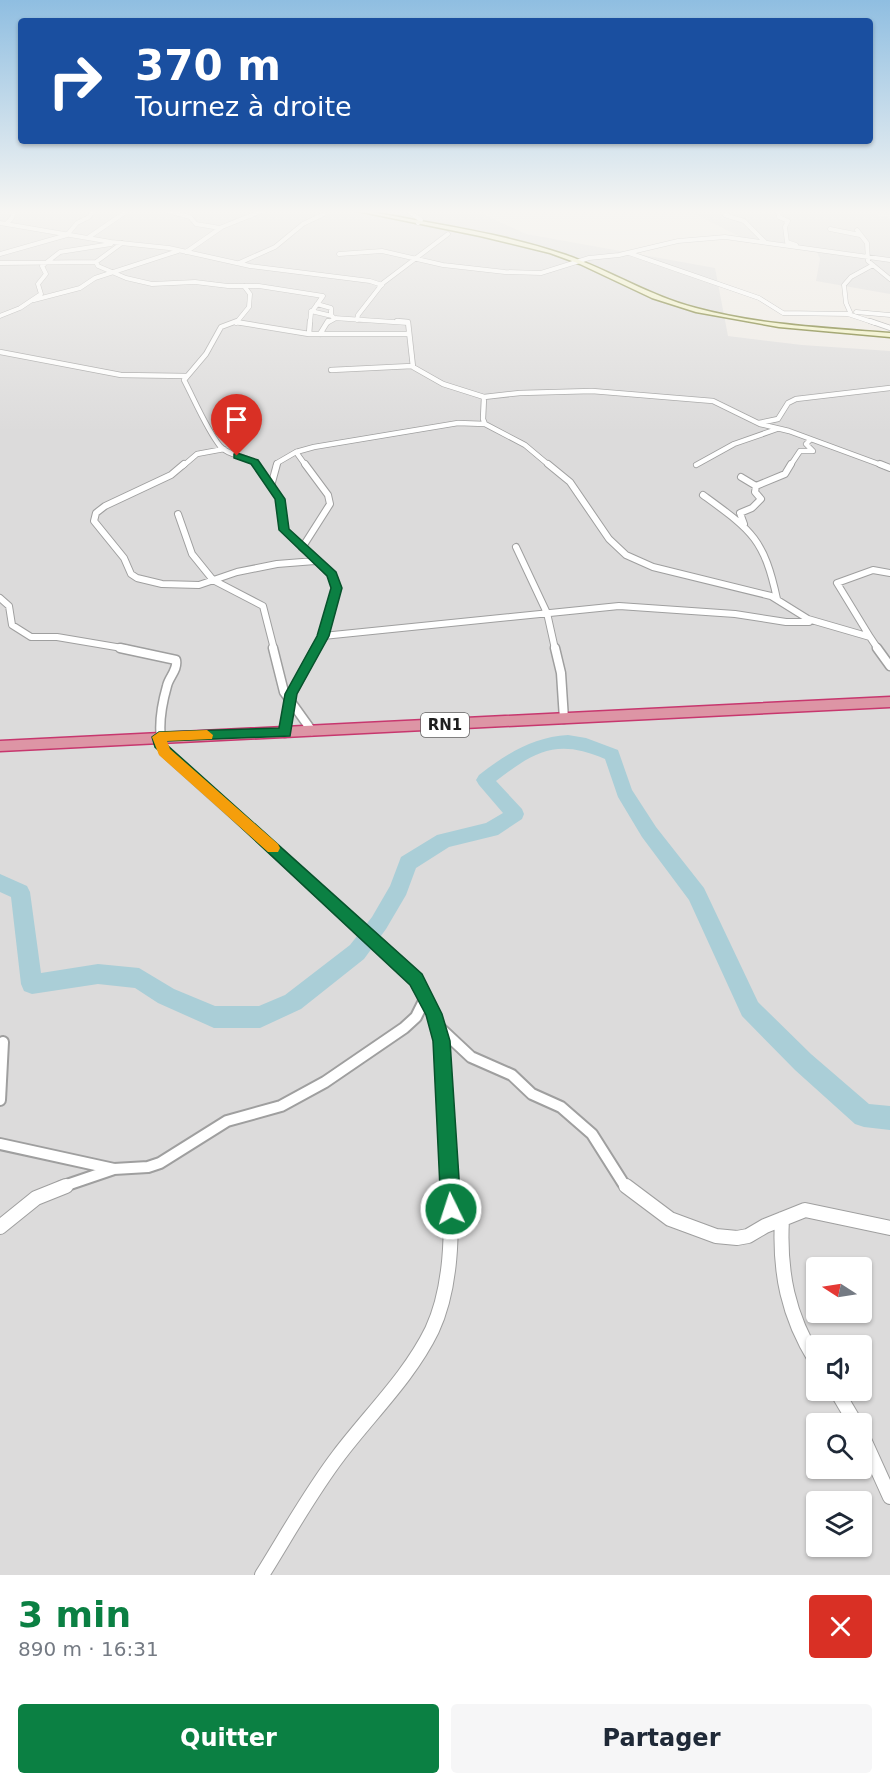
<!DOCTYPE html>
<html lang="fr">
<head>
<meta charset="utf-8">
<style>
	body { margin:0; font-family:"DejaVu Sans",sans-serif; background:#f6f6f7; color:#1f2937; height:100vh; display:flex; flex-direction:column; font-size:22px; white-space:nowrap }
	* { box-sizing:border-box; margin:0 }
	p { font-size:20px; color:#747a83 }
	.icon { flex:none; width:33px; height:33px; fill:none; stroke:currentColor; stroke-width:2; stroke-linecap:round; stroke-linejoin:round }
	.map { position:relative; height:1575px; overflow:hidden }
	.details { display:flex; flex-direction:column; background:#fff; flex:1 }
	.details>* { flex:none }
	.hud { position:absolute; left:18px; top:18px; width:855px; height:126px; border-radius:6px; box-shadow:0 2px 4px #0004; background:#1a4fa0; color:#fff; overflow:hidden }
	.needle { width:39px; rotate:282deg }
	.tools { position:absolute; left:806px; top:1257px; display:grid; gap:12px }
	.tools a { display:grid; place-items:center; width:66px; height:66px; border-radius:6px; background:#fff; box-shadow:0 2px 4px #0004; font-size:30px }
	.pin { position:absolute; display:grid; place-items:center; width:51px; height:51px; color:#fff; margin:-62px -26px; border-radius:50% 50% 50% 0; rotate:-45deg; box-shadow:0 0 6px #0007 }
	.pin .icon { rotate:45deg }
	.me { position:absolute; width:66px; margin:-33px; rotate:356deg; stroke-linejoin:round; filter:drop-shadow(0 0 4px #0008) }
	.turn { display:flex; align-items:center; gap:21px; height:126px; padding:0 18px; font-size:27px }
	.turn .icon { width:78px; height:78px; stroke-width:2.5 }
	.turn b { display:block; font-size:42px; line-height:51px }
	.round { display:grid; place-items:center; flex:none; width:63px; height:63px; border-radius:6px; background:#f6f6f7 }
	.summary { display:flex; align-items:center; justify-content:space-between; height:102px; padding:0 18px }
	h1 { font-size:36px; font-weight:700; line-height:45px; color:#0b8043 }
	.button { display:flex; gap:12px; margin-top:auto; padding:12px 18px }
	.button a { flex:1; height:69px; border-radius:6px; background:#0b8043; color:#fff; font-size:24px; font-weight:700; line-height:69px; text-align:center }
	.button a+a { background:#f6f6f7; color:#1f2937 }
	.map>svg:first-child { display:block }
	.residential { fill:#dcdbdb; fill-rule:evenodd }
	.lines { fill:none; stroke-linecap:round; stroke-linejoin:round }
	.river { fill:#aaced7; fill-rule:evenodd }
	.street-far5-casing { stroke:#9f9f9f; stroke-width:5 }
	.street-far4-casing { stroke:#9f9f9f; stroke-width:6 }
	.street-far3-casing { stroke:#9f9f9f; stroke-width:8 }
	.street-far2-casing { stroke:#9f9f9f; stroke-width:11 }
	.street-far1-casing { stroke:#9f9f9f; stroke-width:14 }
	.street-casing { stroke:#9f9f9f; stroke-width:16 }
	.secondary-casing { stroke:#636910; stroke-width:3 }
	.highway-casing { stroke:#c7376e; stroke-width:3 }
	.street-far5 { stroke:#fff; stroke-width:4 }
	.street-far4 { stroke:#fff; stroke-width:4.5 }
	.street-far3 { stroke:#fff; stroke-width:6 }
	.street-far2 { stroke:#fff; stroke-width:8 }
	.street-far1 { stroke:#fff; stroke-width:10 }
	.street { stroke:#fff; stroke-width:14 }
	.secondary { fill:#f2f2be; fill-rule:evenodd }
	.highway { fill:#dd95a5; fill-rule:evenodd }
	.route { fill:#0b8043; stroke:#07532c; stroke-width:1.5 }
	.slow { fill:#f59e0b }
	.labels { text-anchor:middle; stroke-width:5; stroke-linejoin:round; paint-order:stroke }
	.shield { fill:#fff; stroke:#626262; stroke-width:1.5 }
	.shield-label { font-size:15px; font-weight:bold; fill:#1e1e1e }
</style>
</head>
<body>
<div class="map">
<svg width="890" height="1575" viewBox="0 0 890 1575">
	<rect width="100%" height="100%" fill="#eeeae5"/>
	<!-- residential -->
	<path class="residential" d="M0 211H476L526 234 715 268 728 336 802 345 890 351V1575H0ZM816 1268H861V1312H816ZM816 1346H861V1390H816ZM816 1424H861V1468H816ZM816 1502H861V1546H816Z
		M689 211H860L890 218V294L816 281 820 259 817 252 752 243Z"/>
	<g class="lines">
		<!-- river -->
		<path class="river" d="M568 735 586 738 618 750 632 790 656 827 704 888 758 1002 811 1054 869 1104 890 1106V1130L864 1127 855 1124 795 1070 742 1016 689 900 642 837 618 797 605 759C557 738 535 751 496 781L522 809 524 814 522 819 498 835 449 847 416 868 406 895 386 929 364 959 301 1009 260 1028H214L158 1003 135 988 98 984 32 994 24 991 21 984 11 897 0 892V874L27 886 30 892 41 973 98 964 139 968 174 989 215 1006H259L285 995 350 945 372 917 390 886 401 857 437 835 486 823 503 813 479 785 476 780 479 775C506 754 533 737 568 735Z"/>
		<defs>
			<path id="street-far5" d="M168 211 190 217 196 224 220 228
				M408 211 421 220 418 223
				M778 211 779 217 788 221 785 227 787 242 796 245
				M725 215 744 221 765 242
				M0 223 111 242 169 248 250 266 370 281 382 285
				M6 224 12 218 14 211
				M830 229 860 235
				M857 230 867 243 868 261 890 279
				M89 237 127 211
				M122 243 96 262 98 266 126 278 152 284 195 282 228 286H259L323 296 311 313 310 323
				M186 252 222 227 262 211
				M629 253 759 298 783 313 848 314 875 323
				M0 254 67 235 77 223 89 217 93 211
				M339 254 382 251 443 265 505 272 541 273 589 258 619 255 678 241 725 237 890 260
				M0 263 96 262
				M239 263 275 247 303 224 324 214
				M34 300 80 288 95 278 178 251
				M317 304 331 308V315L334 318 408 323
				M311 311 332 316
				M850 312 846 303 844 285 851 277 873 265
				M856 312 890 315
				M0 316 20 308 41 294 38 284 46 274 42 266 60 252 111 244
				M357 320 358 315 383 283 448 234
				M236 322 242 323
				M236 323 249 307 250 294 244 286
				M327 323 336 318"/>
			<path id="street-far4" d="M237 321 221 327 206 354 184 380C194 399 207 430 220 446 229 457 249 455 257 466
				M397 321 408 322 413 367 443 384 484 397 483 419 485 424 525 445 550 466
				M870 321 890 328
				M236 322 309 334H409
				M309 334 310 321
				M320 334 328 321
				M0 352 121 375 186 376
				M331 370 412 366
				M484 397 520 393 592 391 713 401 760 424 789 431 884 466
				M759 423 778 419 788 403 796 399 890 388
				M296 452 306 466
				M696 465 734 444 777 429
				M183 466 197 454 224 449
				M276 466 277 463 296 452 314 447 458 423 485 424
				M790 466 800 451H813L806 444 810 440"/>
			<path id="street-far3" d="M184 464 171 475 105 506 96 513 94 521 124 558 131 574 137 578 162 584 199 585 237 572 277 564 315 561
				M256 464 280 499 284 529 335 579C338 602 326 629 315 649
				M548 464 570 482 609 539 626 555 653 567 771 596 808 619 870 637 878 649
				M880 464 890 468
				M741 477 756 486 755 492 761 499 752 508 740 513 744 524
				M271 486 277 464
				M756 486 785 474 791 464
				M703 495C751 530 764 538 777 599
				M178 514 192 554 213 580 263 606 274 649
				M516 547 547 613 555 649
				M302 548 330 504 328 495 305 464
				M0 598 9 606 12 625 31 637H57L128 649
				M323 636 619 606 735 614 786 622H809
				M870 637 837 583 873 570 890 573"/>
			<path id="street-far2" d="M120 648 176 660C178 670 169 677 167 686 161 707 157 732 164 752L312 885
				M273 648 284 692 312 731
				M555 648 561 673 564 719
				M877 648 890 666
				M285 733 291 695 316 648"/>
			<path id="street-far1" d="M310 883 411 973 431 1008 437 1026 443 1062 450 1187
				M440 1028 471 1057 512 1075 532 1094 561 1107 592 1134 623 1183 628 1187
				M0 1100 3 1042
				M0 1144 114 1169
				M61 1187 114 1169 148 1167 160 1163 227 1121 281 1106 325 1082 404 1028 416 1017 426 997"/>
			<path id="street" d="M626 1186 670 1219 716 1236 737 1238 748 1236 765 1226 805 1210 890 1228
				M782 1219C779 1272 788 1316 816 1361
				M0 1227 36 1198 66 1186
				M836 1390 856 1424
				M861 1433 890 1497
				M262 1575C287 1535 310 1493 339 1455 370 1414 409 1377 432 1330 452 1287 452 1232 450 1186"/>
			<path id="secondary" d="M357 211H367C433 224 502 233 566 255 611 271 650 296 696 308 759 325 825 328 890 333V337L779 327 696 312 652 298 580 264 550 253 480 236Z"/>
			<path id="highway" d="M890 697V707L0 751V741Z"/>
		</defs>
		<!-- street-far5 casing -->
		<use href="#street-far5" class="street-far5-casing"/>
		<!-- street-far4 casing -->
		<use href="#street-far4" class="street-far4-casing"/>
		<!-- street-far3 casing -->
		<use href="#street-far3" class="street-far3-casing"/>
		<!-- street-far2 casing -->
		<use href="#street-far2" class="street-far2-casing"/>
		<!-- street-far1 casing -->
		<use href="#street-far1" class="street-far1-casing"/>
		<!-- street casing -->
		<use href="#street" class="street-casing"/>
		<!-- secondary casing -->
		<use href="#secondary" class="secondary-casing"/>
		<!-- highway casing -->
		<use href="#highway" class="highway-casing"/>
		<!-- street-far5 -->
		<use href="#street-far5" class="street-far5"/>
		<!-- street-far4 -->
		<use href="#street-far4" class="street-far4"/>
		<!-- street-far3 -->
		<use href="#street-far3" class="street-far3"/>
		<!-- street-far2 -->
		<use href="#street-far2" class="street-far2"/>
		<!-- street-far1 -->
		<use href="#street-far1" class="street-far1"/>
		<!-- street -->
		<use href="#street" class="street"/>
		<!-- secondary -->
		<use href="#secondary" class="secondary"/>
		<!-- highway -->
		<use href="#highway" class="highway"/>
	</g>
	<!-- sky -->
	<linearGradient id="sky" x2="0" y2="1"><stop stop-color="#8fbee1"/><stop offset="0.49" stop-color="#f7f6f3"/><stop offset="1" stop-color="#f7f6f3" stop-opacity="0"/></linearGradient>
	<rect width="890" height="432" fill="url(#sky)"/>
	<!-- route -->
	<path class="route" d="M237 453 258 460 285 499 289 529 336 572 342 588 329 636 297 694 290 736 166 741 167 745 422 974 442 1014 450 1041 461 1209 458 1216 451 1219 444 1216 441 1209 433 1041 426 1015 410 985 155 747 152 737 159 732 279 728 285 694 317 636 331 588 327 576 279 530 275 499 251 464 234 458V454Z"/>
	<!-- slow -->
	<path class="slow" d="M207 730 213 735 212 739 167 741 170 749 278 844 280 848 278 852H268L159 755 152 737 159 732Z"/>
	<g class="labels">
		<!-- shield labels -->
		<rect class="shield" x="421" y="713" width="48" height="24" rx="4.5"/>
		<g class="shield-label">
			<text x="445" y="730">RN1</text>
		</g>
	</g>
</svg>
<div class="tools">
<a><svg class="needle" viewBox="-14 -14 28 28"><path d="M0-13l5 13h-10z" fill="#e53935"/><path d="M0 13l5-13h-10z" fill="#747a83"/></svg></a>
<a><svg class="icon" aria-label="sound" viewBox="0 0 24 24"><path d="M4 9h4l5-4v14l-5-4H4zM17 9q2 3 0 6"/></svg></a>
<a><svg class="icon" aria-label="search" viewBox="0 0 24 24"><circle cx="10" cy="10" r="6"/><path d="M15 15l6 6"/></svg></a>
<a><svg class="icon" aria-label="layers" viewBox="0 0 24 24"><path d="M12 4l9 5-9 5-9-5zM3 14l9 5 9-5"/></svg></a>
</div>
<div class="pin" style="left:237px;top:456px;background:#d93025"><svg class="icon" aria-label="arrive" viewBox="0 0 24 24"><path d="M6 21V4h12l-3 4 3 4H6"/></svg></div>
<svg class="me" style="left:451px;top:1209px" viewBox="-20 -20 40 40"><circle r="17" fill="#0b8043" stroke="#fff" stroke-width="3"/><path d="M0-11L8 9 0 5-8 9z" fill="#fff"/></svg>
<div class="hud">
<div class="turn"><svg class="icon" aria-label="right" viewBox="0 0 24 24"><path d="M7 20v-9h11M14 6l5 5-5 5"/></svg><div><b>370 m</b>Tournez à droite</div></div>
</div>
</div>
<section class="details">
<div class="summary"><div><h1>3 min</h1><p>890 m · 16:31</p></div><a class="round" style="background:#d93025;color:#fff"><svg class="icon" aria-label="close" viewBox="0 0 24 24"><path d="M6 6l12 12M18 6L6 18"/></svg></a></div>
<div class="button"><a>Quitter</a><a>Partager</a></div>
</section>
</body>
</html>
